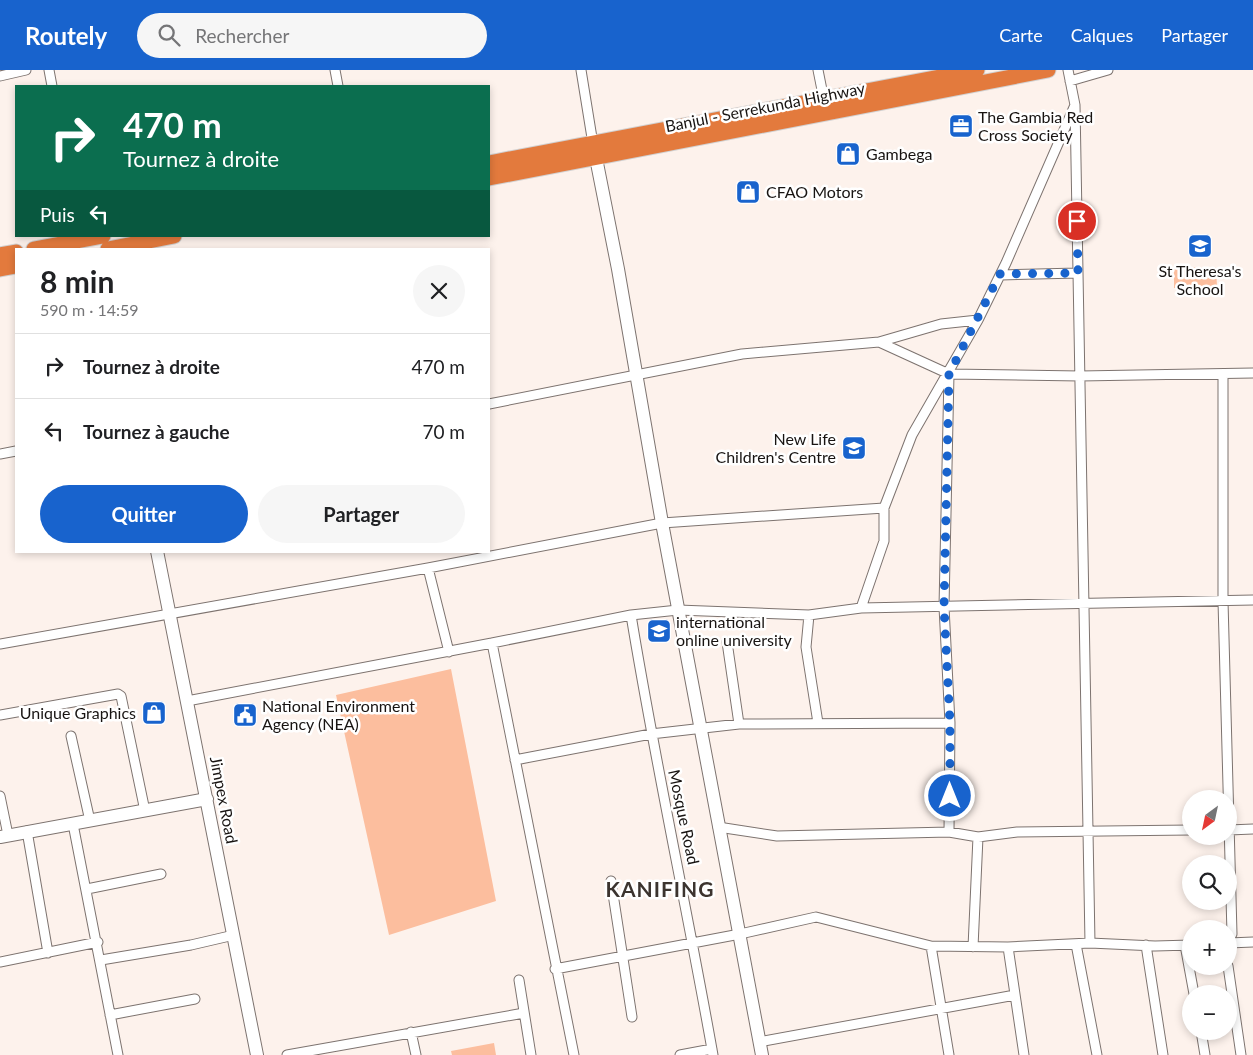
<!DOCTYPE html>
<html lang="fr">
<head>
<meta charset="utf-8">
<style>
	body { margin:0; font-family:Lato,sans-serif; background:#f6f6f6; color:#202124; height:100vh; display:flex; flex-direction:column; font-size:19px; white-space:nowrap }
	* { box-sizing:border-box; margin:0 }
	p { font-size:16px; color:#757577 }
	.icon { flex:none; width:28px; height:28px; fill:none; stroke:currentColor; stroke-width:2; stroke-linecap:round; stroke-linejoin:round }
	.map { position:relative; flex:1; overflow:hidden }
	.panel { position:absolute; left:15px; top:178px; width:475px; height:305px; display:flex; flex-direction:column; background:#fff; border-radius:0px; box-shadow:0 2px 8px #0003 }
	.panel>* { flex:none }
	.top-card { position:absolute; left:15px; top:15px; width:475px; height:152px; border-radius:0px; box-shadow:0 2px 8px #0003; background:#0b6e4f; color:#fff; overflow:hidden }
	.needle { width:32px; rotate:213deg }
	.tools { position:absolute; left:1182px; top:720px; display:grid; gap:10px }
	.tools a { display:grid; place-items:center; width:55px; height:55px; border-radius:50%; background:#fff; box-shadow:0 2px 8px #0003; font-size:25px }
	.pin { position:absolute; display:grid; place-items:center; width:42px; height:42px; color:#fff; margin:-21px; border:2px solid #fff; border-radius:50%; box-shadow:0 1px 5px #0007 }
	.me { position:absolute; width:55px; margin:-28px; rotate:0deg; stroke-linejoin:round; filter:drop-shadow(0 0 4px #0008) }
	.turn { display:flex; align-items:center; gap:18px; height:105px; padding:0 25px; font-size:22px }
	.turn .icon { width:65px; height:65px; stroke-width:2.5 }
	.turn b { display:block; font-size:35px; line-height:42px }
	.then { display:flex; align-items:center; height:48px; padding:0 25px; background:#0003; gap:10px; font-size:19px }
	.round { display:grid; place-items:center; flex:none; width:52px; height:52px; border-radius:26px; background:#f6f6f6 }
	.head { display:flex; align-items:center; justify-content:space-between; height:85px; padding:0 25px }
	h1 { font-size:30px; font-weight:700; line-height:38px }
	.cta { display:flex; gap:10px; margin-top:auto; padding:10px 25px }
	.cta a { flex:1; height:58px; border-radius:30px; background:#1863cd; color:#fff; font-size:20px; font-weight:700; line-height:58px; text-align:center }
	.cta a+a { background:#f6f6f6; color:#202124 }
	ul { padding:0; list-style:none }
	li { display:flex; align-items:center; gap:15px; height:65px; padding:0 25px; border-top:1px solid #e0e0e0 }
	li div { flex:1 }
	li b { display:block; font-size:19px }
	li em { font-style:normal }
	header { display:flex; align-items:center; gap:30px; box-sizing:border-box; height:70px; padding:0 25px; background:#1863cd; color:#fff }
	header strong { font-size:24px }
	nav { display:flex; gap:28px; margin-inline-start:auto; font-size:18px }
	.search { width:350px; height:45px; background:#f6f6f6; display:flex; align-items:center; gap:12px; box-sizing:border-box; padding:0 18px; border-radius:28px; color:#757577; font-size:19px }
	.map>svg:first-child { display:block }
	.green { fill:#fcbe9e }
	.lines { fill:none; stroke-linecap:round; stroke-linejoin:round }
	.street-casing { stroke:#7d736f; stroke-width:11 }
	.secondary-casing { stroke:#7d736f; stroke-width:14 }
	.highway-casing { stroke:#d1d0d0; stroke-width:17 }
	.street { stroke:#fff; stroke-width:9 }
	.secondary { stroke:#fff; stroke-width:12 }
	.highway { stroke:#e37a3d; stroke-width:15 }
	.route { stroke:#1863cd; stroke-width:9; stroke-dasharray:0 16.2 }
	.labels { text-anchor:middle; stroke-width:5; stroke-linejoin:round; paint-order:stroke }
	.street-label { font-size:16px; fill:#181412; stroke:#fff }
	.poi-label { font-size:16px; fill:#181412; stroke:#fff; text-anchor:start }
	.district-label { font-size:21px; font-weight:bold; letter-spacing:1px; fill:#3c342f; stroke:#fff }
</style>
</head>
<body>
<header>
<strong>Routely</strong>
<div class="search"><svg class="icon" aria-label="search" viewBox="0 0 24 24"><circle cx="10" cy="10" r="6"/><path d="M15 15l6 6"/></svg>Rechercher</div>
<nav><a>Carte</a><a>Calques</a><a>Partager</a></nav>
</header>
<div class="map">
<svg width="1253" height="985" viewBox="0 0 1253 985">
	<rect width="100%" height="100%" fill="#fdf2ec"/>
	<!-- green -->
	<path class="green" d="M1216 197 1217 217 1174 218V198Z
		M451 599 496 831 389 865 336 625Z
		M494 973 496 985H452L451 981Z"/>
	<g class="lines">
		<defs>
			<path id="street" d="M49 0 52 16
				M335 0 338 16
				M581 0 593 74
				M818 0 824 30
				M1068 0 1075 35 1090 873
				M0 6 26 0
				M1070 11 1108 0
				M1001 205 1078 203
				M879 272 941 254 978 250
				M949 304 944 537 950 653 949 762
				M1223 304V531L1232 864 1229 868
				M489 334 742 284 879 272 949 304 1080 306 1253 303
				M0 384 16 381
				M428 498 449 582
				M861 538 884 471V438
				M631 545C655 692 687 838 713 985
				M809 545 806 577 818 653
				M727 572 739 654
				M492 573 574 985
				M0 574 428 498 662 453 884 438 912 365 978 250 1006 193 1075 35
				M187 631 492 573 631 545 678 540 809 545 861 538 1253 530
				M0 645 118 624 121 626 145 741
				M71 666 90 751
				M515 690 651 664 739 654 950 653
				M0 726 8 765
				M73 754 118 985
				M718 757 777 766 949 762 978 767 1017 762 1191 760
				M1229 760 1253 759
				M27 761 48 883
				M611 811 632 947
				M87 819 161 804
				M1229 873 1253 872
				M1076 874 1097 985
				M1146 875 1163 985
				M1185 875 1194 924
				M931 876 949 985
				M973 877 978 767
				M1008 877 1024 985
				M101 890 191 875 234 865
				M0 892 98 872
				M1228 896 1241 985
				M555 899 740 864 816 847 931 876 1008 877 1090 873 1155 876 1191 875
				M519 910 531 985
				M110 945 195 929
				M1201 961 1205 985
				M411 962 416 985
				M759 972 1015 925
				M287 985 524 943
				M680 985 712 979"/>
			<path id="secondary" d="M594 78 618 199 662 453 762 985
				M157 481 257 985
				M0 767 207 729"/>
			<path id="highway" d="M489 93 977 0
				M489 108 1048 0
				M34 179 103 166
				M108 179 174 166
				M0 185 16 182
				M0 199 16 196"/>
		</defs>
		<!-- street casing -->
		<use href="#street" class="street-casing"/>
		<!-- secondary casing -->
		<use href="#secondary" class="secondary-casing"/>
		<!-- highway casing -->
		<use href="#highway" class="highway-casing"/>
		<!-- street -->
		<use href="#street" class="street"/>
		<!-- secondary -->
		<use href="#secondary" class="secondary"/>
		<!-- highway -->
		<use href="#highway" class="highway"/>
	</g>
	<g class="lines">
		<!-- route -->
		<path class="route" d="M950 726V653L944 537 949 304 1000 204 1078 203 1077 151"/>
	</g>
	<!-- icons -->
	<defs>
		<symbol id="office-square" viewBox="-11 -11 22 22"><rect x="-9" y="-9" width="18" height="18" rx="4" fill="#1863cd" stroke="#fff"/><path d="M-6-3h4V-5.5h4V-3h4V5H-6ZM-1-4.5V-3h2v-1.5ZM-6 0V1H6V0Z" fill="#fff"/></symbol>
		<symbol id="shop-square" viewBox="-11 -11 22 22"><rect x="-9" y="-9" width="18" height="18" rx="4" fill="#1863cd" stroke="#fff"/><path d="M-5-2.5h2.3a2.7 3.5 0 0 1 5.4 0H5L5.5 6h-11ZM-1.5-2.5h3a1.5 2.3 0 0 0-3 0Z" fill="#fff"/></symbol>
		<symbol id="school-square" viewBox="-11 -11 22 22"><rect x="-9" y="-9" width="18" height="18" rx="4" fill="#1863cd" stroke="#fff"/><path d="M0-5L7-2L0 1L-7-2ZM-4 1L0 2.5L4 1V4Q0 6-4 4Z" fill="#fff"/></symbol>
		<symbol id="university-square" viewBox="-11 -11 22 22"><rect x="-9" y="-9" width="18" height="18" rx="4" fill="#1863cd" stroke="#fff"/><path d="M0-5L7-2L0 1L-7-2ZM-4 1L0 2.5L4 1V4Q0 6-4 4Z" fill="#fff"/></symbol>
		<symbol id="civic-square" viewBox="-11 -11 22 22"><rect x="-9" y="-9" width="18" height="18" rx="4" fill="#1863cd" stroke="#fff"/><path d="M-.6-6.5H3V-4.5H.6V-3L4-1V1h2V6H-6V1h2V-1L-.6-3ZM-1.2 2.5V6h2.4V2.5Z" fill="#fff"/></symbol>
	</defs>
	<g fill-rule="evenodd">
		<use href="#office-square" x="947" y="42" width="28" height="28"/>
		<use href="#shop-square" x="834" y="70" width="28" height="28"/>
		<use href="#shop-square" x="734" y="108" width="28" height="28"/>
		<use href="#school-square" x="1186" y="162" width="28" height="28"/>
		<use href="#school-square" x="840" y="364" width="28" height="28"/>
		<use href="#university-square" x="645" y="547" width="28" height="28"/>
		<use href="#shop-square" x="140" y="629" width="28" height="28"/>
		<use href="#civic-square" x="231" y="631" width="28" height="28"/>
	</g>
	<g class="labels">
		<!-- street labels -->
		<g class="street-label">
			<text transform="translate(765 37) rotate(-11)" y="6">Banjul - Serrekunda Highway</text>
			<text transform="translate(224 730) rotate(79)" y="6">Jimpex Road</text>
			<text transform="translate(684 747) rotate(78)" y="6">Mosque Road</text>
		</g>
		<!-- poi labels -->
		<g class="poi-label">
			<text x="978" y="53">The Gambia Red<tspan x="978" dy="18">Cross Society</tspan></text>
			<text x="866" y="90">Gambega</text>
			<text x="766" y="128">CFAO Motors</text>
			<text x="1200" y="207" text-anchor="middle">St Theresa's<tspan x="1200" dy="18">School</tspan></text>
			<text x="836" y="375" text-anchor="end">New Life<tspan x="836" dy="18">Children's Centre</tspan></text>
			<text x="676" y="558">international<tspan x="676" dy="18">online university</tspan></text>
			<text x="262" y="642">National Environment<tspan x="262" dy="18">Agency (NEA)</tspan></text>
			<text x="136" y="649" text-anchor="end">Unique Graphics</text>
		</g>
		<!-- district labels -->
		<g class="district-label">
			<text x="660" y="827">KANIFING</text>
		</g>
	</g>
</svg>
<div class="tools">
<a><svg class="needle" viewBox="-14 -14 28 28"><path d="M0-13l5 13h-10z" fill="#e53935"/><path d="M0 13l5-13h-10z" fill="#757577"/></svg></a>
<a><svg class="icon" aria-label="search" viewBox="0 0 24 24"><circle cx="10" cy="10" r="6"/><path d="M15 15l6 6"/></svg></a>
<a>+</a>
<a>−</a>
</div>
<div class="pin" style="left:1077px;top:151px;background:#d93025"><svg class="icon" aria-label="arrive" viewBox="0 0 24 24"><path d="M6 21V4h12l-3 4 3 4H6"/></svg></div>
<svg class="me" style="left:950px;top:726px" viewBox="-20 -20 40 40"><circle r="17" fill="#1863cd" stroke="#fff" stroke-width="3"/><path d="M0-11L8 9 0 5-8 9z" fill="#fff"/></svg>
<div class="top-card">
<div class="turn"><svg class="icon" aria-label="right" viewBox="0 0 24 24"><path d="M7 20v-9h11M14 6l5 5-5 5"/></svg><div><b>470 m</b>Tournez à droite</div></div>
<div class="then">Puis<svg class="icon" aria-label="left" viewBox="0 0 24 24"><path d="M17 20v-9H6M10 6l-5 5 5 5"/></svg></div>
</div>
<section class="panel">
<div class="head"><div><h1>8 min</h1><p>590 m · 14:59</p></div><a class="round"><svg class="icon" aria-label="close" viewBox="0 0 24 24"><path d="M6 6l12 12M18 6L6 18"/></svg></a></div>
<ul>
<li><svg class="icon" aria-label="right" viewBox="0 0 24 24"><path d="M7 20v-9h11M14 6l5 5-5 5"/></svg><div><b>Tournez à droite</b></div><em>470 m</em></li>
<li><svg class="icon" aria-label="left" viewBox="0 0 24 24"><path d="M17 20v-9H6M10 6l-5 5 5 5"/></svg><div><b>Tournez à gauche</b></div><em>70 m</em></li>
</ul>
<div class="cta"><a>Quitter</a><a>Partager</a></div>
</section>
</div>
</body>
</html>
